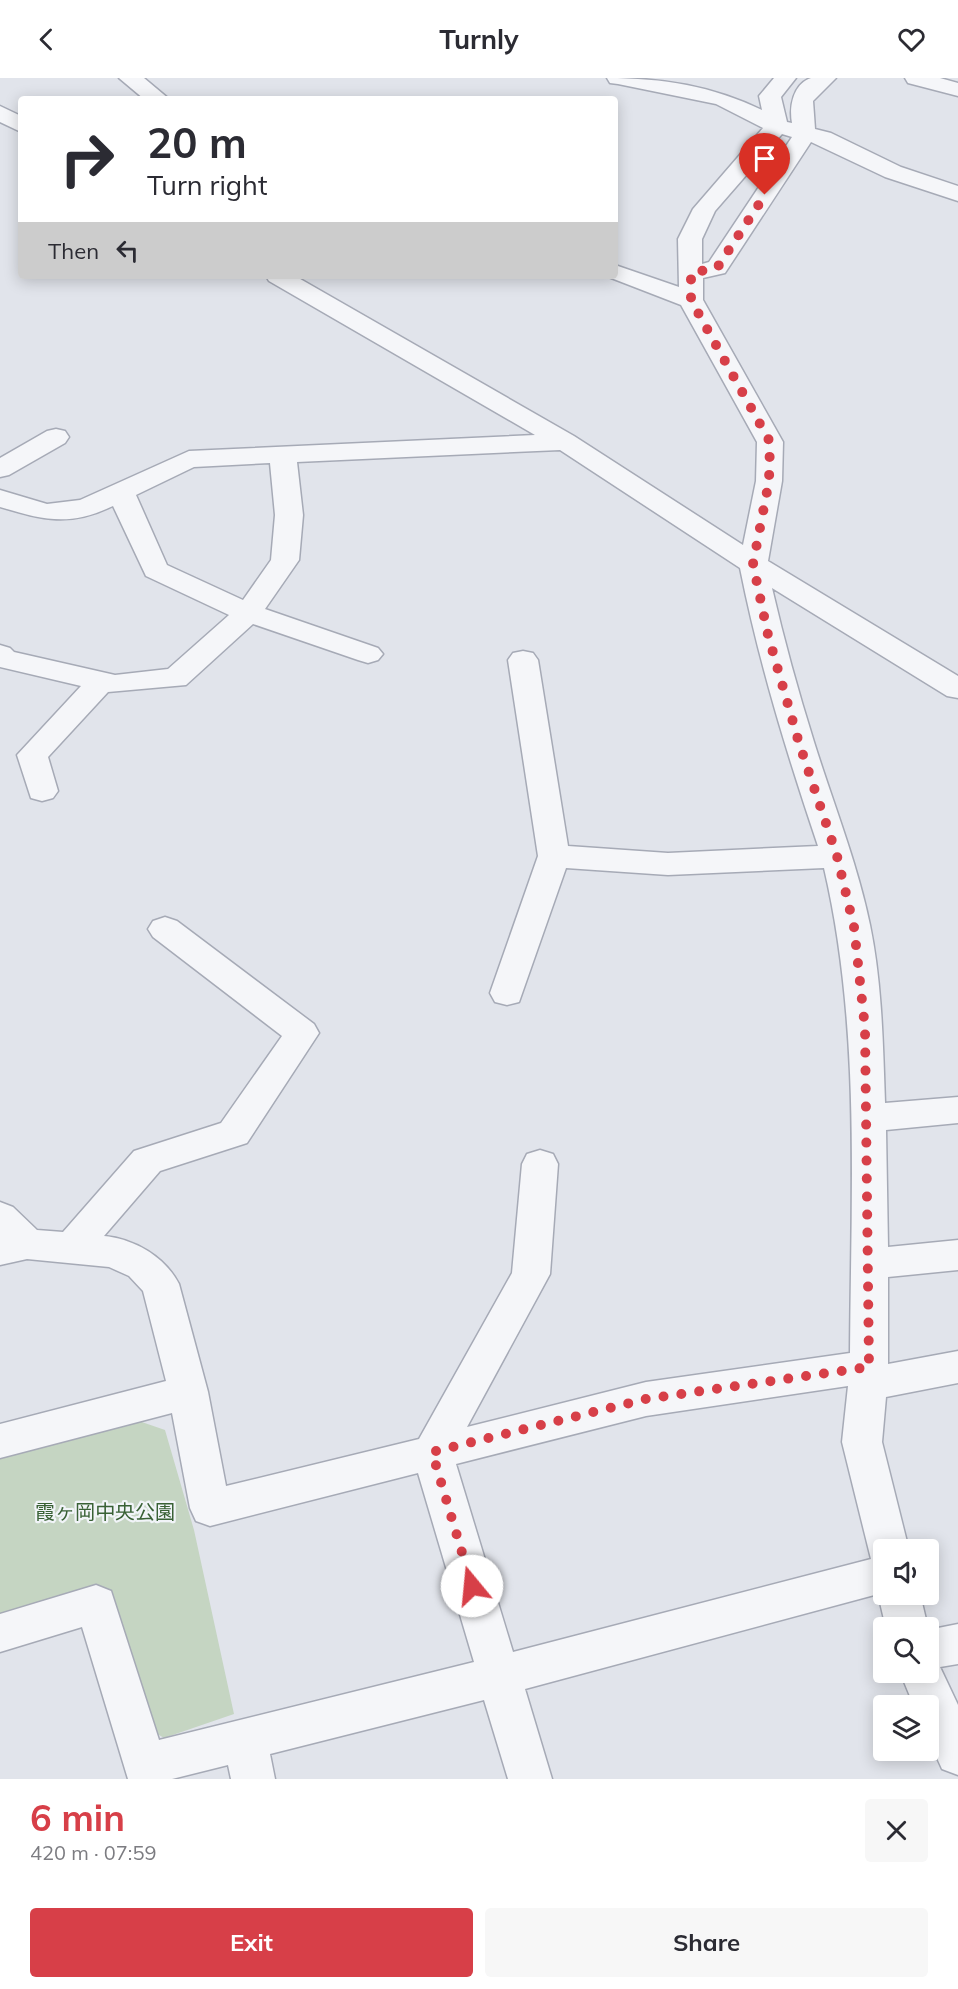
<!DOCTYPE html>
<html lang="en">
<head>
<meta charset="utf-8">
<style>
	body { margin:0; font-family:Mulish,"Noto Sans JP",sans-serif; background:#f7f7f7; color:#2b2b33; height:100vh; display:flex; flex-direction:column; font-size:22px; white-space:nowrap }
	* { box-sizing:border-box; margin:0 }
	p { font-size:20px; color:#7c7c81 }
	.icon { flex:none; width:33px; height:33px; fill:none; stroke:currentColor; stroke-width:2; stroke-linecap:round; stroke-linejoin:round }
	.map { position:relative; height:1701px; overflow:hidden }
	.side { display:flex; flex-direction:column; background:#fff; flex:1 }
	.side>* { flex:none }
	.hud { position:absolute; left:18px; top:18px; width:600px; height:183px; border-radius:6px; box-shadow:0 3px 15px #0003; background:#fff; color:#2b2b33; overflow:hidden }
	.tools { position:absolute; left:873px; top:1461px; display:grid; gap:12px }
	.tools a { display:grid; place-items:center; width:66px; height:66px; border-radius:6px; background:#fff; box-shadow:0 3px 15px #0003; font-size:30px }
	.pin { position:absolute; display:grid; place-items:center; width:51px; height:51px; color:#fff; margin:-62px -26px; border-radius:50% 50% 50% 0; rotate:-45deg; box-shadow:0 0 6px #0007 }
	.pin .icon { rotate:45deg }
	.me { position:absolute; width:66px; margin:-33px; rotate:343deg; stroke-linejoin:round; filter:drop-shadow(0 0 4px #0008) }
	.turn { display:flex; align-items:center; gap:21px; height:126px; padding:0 30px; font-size:27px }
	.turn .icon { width:78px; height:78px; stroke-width:2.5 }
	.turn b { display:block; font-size:42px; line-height:51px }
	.then { display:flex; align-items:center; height:57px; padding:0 30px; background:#0003; gap:12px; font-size:22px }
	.round { display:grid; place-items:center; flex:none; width:63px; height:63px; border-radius:6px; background:#f7f7f7 }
	.summary { display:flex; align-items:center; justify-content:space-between; height:102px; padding:0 30px }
	h1 { font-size:36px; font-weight:700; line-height:45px; color:#d73f48 }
	.button { display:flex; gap:12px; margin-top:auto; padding:12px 30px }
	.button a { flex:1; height:69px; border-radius:6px; background:#d73f48; color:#fff; font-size:24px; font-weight:700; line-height:69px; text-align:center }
	.button a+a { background:#f7f7f7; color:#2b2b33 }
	header { display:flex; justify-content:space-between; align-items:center; height:78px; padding:0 30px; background:#fff; font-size:27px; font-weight:700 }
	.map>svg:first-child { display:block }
	.green { fill:#c5d5c2 }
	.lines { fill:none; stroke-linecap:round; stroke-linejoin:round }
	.minor-casing { stroke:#a6aab6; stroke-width:3 }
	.minor { fill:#f5f6f9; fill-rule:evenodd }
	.route { stroke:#d73f48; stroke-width:10; stroke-dasharray:0 18 }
	.labels { text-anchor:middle; stroke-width:4.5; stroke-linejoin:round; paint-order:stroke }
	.near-park-label { font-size:20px; fill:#396135; stroke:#f1f4f8 }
</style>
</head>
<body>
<header><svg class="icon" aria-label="back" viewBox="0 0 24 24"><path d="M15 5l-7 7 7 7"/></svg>Turnly<svg class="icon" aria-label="heart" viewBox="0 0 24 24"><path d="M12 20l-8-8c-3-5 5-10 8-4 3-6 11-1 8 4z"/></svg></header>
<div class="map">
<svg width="958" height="1701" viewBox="0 0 958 1701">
	<rect width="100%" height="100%" fill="#e1e4eb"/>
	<!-- green -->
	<path class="green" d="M136 1342 165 1352 194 1452 234 1636 164 1660 139 1645 104 1515 0 1539V1378Z"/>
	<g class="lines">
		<defs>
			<path id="minor" d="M119 0H144L169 21H144Z
				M607 0C663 0 712 8 762 32L759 18 774 0H796L781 19 787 44 792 45C789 29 793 6 811 0 818 0 829 0 836 0L813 23 815 51 831 55 901 89 958 108V123L885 99 811 64 725 195 703 200V222L783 364 782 403 768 483 958 598V620L947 618 772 510C784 562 798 613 814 664 833 725 857 784 870 847 882 905 883 966 885 1025L958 1019V1045L886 1052 888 1169 958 1162V1192L888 1199V1286L958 1273V1305L886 1319 882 1364 909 1472H884V1516H920L928 1550H886L878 1516 525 1611 552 1701H508L484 1622 270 1676 275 1701H231L228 1687 172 1701H128L82 1549 0 1574V1536L96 1507 111 1513 159 1662 474 1584 418 1395 210 1448 196 1443 190 1430 172 1335 0 1380V1346L166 1303 143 1213 129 1198 109 1189 27 1181 0 1187V1124L13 1129 37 1152 63 1154 134 1073 221 1045 282 958 153 859 148 851 153 843 165 839 177 843 314 946 319 955 247 1065 160 1093 104 1158C135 1161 165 1179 179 1206L208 1314 226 1408 419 1361 512 1195 522 1086 527 1076 540 1072 553 1076 558 1086 550 1196 467 1349 646 1304 850 1275C851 1114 861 948 824 790L668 797 566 790 519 924 507 927 495 924 490 915 538 778 508 582 513 575 523 573 533 575 538 582 568 768 668 775 818 768C787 676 759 585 740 490L560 372 297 384 303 437 299 482 265 531 378 570 383 576 378 582 368 585 358 582 253 546 186 607 108 614 48 679 58 713 53 720 42 723 31 720 17 677 81 608 0 589V567L10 570 14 574 115 597 168 591 229 537 146 498 113 428C69 449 44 442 0 429V412L47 426 80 422 189 373 535 357 269 203 266 198H295L574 358 743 467 756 403 757 364 681 227 606 198H615V187L679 209 678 161 693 131 763 50 716 26 618 6 610 5ZM782 56 792 59 709 184 702 186V161L715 133ZM270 385 275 437 271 482 243 522 167 487 136 417 194 389ZM848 1308 842 1364 871 1481 513 1574 456 1386 646 1338Z
				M905 0H940L958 5V18L908 5Z
				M0 28 21 38V54L0 44Z
				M56 351 65 353 69 359 65 365 9 397 0 399V380L47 353Z
				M958 1546V1586L940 1589 958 1627V1697L942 1691 928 1660V1628H914L900 1594H928V1552Z"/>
		</defs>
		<!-- minor casing -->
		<use href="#minor" class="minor-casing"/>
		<!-- minor -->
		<use href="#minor" class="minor"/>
	</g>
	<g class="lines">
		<!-- route -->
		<path class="route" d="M472 1508 432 1374 646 1321 869 1289 865 950 854 849 837 778 799 665 768 557 753 486 769 403 770 364 691 222V195L717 190 765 117"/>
	</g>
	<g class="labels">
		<!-- near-park labels -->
		<g class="near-park-label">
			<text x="105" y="1441">霞ヶ岡中央公園</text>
		</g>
	</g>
</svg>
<div class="tools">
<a><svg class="icon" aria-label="sound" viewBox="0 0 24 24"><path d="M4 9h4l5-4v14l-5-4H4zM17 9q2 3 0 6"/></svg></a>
<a><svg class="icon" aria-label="search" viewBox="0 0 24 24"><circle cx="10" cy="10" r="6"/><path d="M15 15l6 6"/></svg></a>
<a><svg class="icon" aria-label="layers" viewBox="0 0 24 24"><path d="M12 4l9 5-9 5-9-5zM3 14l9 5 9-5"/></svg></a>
</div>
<div class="pin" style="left:765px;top:117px;background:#d93025"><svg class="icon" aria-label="arrive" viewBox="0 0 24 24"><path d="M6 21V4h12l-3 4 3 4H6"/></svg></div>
<svg class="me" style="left:472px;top:1508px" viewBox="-20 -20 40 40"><circle r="19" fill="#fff"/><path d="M0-13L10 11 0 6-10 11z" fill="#d73f48"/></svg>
<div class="hud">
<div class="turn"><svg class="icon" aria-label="right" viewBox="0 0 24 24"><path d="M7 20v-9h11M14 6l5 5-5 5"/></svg><div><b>20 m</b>Turn right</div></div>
<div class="then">Then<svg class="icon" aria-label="left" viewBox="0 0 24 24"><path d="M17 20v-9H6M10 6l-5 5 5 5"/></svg></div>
</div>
</div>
<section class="side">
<div class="summary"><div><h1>6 min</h1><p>420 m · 07:59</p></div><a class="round"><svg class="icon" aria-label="close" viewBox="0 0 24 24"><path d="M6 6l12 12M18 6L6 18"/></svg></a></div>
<div class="button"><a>Exit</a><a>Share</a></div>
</section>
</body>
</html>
